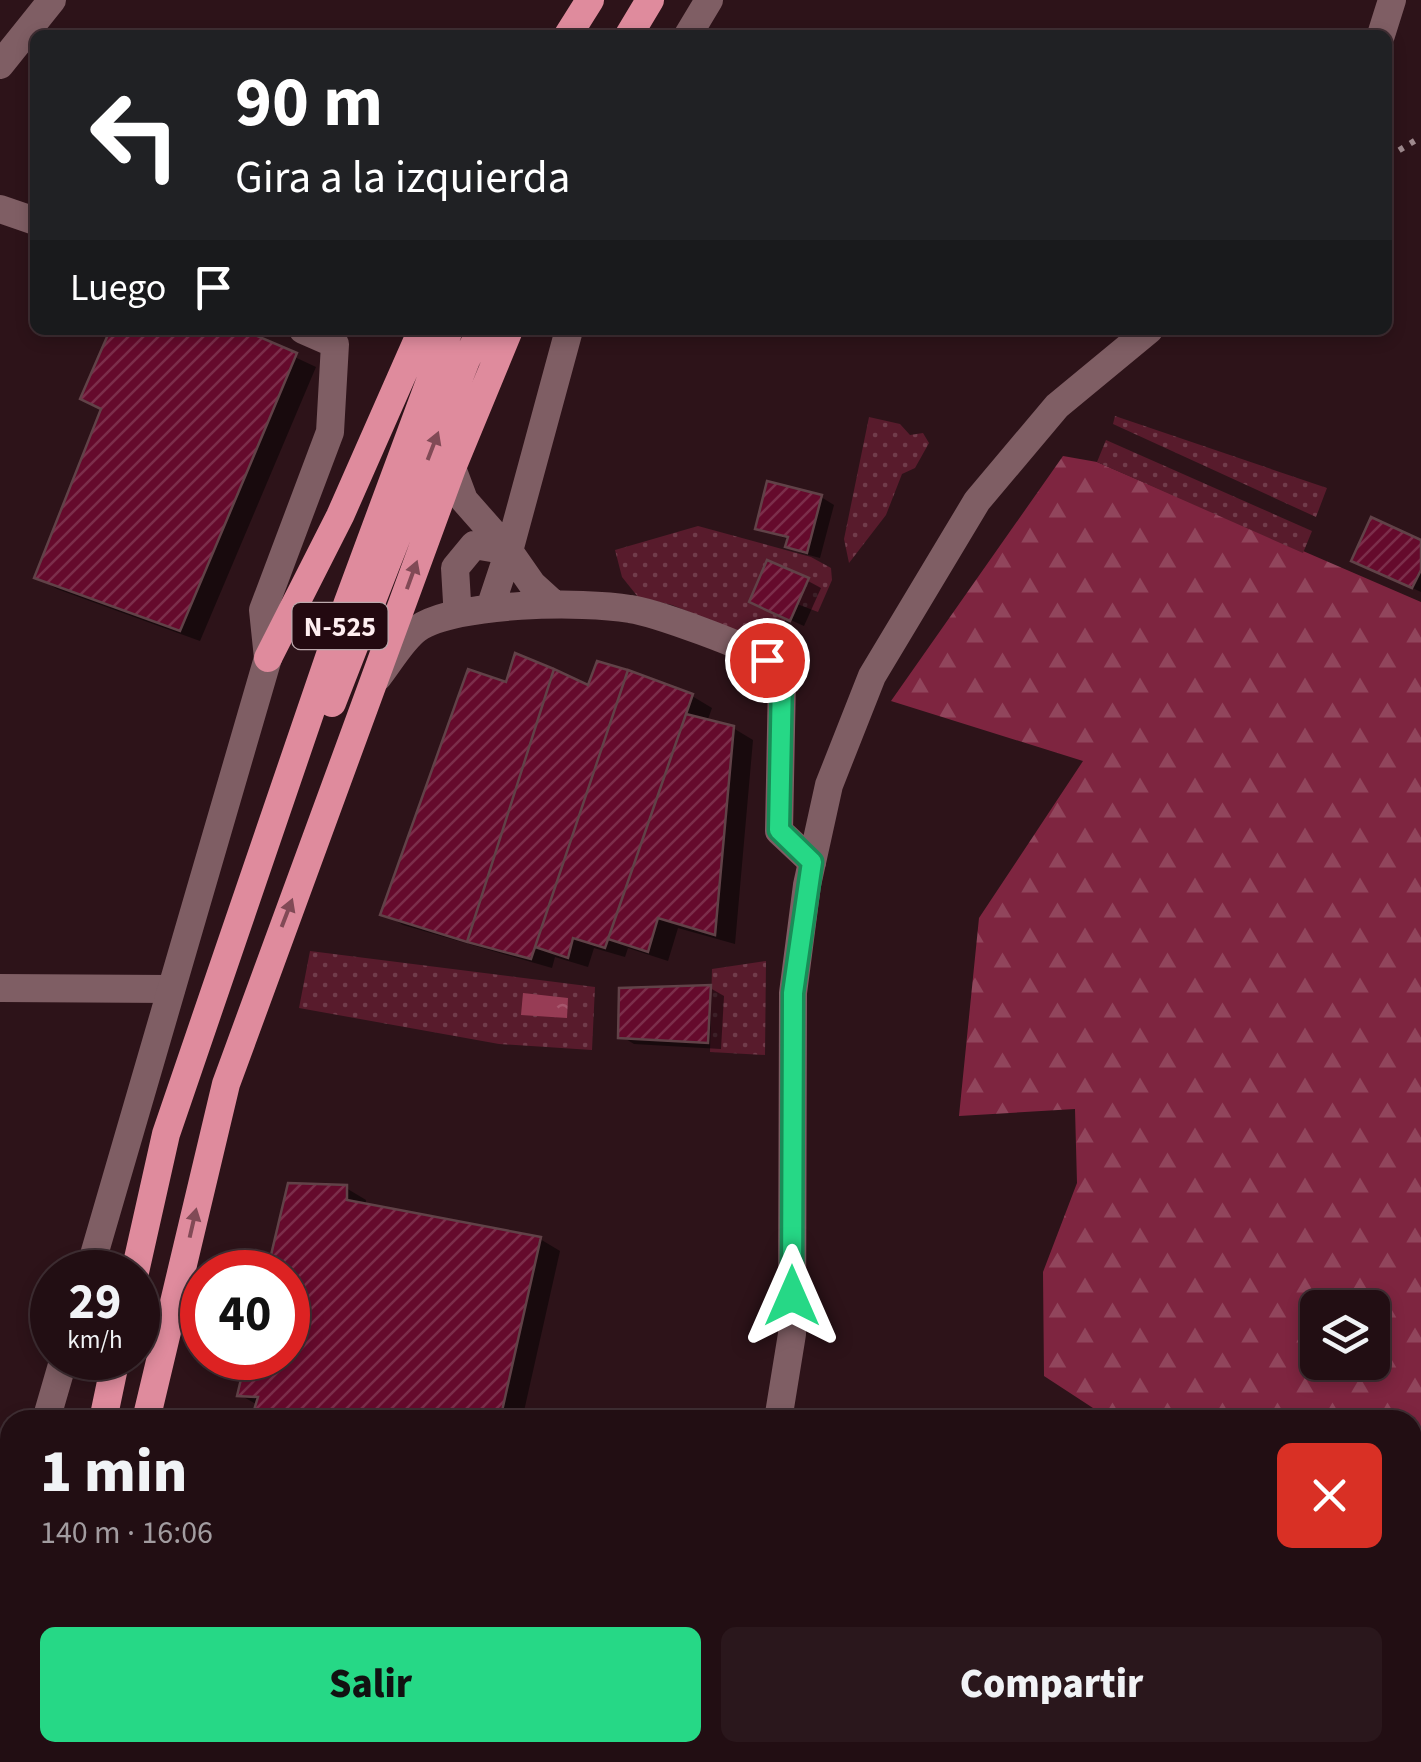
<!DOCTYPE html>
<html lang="es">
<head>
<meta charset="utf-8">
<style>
	body { margin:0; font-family:"Source Sans 3",sans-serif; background:#2a171c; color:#f1f3f6; height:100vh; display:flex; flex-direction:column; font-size:38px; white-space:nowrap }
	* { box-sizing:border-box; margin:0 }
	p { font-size:32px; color:#a29ca0 }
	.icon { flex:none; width:55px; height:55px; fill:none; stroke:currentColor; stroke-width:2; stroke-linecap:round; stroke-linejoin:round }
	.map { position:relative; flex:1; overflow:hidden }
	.sheet { position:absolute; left:0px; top:1410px; width:1422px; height:352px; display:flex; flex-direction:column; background:#220e13; border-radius:30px 30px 0 0; box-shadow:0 5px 15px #0003,0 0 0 2px #3f2e33 }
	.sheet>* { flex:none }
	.hud { position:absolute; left:30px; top:30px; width:1362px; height:305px; border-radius:15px; box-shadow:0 5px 15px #0003,0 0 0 2px #3f2e33; background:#202124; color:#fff; overflow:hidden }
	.tools { position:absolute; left:1300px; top:1290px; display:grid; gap:20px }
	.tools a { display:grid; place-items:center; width:90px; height:90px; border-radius:15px; background:#220e13; box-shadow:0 5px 15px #0003,0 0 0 2px #3f2e33; font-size:50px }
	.speed { position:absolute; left:30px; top:1250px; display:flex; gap:20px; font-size:50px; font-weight:700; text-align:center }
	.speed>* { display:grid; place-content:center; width:130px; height:130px; border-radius:50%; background:#220e13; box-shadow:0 5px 15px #0003,0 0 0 2px #3f2e33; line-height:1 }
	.speed small { font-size:25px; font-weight:400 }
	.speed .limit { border:15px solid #d22; background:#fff; color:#111 }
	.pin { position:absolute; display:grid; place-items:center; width:85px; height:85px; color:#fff; margin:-42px; border:5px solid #fff; border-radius:50%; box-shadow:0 2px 10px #0007 }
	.me { position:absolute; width:110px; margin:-55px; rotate:0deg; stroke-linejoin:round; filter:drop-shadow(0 0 8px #0008) }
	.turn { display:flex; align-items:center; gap:35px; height:210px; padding:0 40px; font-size:45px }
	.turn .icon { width:130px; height:130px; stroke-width:2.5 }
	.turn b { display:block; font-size:70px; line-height:85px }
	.then { display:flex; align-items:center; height:95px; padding:0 40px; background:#0003; gap:20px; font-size:38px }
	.round { display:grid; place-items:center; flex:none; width:105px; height:105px; border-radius:15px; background:#2a171c }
	.overview { display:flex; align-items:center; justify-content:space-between; height:170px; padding:0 40px }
	h1 { font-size:60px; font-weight:800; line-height:75px }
	.cta { display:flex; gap:20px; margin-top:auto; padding:20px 40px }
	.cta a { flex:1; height:115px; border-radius:15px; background:#26d886; color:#111; font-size:40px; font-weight:800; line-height:115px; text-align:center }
	.cta a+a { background:#2a171c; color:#f1f3f6 }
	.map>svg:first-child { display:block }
	.forest { fill:url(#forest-firs); fill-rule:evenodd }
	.garden { fill:url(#garden-dots) }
	.water { fill:url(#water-ripples) }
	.shadow { fill:#0007 }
	.building { fill:url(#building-hatch); stroke:#614248; stroke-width:2.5 }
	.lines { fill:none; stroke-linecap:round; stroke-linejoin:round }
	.path { stroke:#9e898d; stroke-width:6; stroke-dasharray:5 8; stroke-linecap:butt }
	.minor { stroke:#7f5e64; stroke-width:28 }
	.tertiary { stroke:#7f5e64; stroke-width:28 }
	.trunk { stroke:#df8b9d; stroke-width:28 }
	.oneway { fill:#814a56 }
	.route-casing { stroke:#198c57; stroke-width:25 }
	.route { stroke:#26d886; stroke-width:18 }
	.labels { text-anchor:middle; stroke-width:9; stroke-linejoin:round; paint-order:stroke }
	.shield { fill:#230910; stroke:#bca9ad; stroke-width:2.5 }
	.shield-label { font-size:28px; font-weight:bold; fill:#feeef0 }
</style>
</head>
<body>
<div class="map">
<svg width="1421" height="1762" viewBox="0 0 1421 1762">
	<defs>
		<pattern id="forest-firs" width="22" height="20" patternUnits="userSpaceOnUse" patternTransform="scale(2.5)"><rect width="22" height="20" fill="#7e2540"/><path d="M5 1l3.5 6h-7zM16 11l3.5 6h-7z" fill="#91455c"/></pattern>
		<pattern id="garden-dots" width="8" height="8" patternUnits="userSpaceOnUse" patternTransform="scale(2.5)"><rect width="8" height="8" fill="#581b2c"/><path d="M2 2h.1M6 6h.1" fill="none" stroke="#713c4b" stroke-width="1.8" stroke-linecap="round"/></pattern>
		<pattern id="water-ripples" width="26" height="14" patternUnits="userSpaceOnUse" patternTransform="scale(2.5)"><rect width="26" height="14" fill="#973c55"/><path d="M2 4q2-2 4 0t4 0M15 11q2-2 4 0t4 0" fill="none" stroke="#a7586e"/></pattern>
		<pattern id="building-hatch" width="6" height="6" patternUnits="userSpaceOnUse" patternTransform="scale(2.5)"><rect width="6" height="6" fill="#650a2c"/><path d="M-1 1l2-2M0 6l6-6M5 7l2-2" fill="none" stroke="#7c2e4b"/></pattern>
	</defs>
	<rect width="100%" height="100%" fill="#2d1319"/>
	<!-- forest -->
	<path class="forest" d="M1063 456 1097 462 1421 602V1449L1413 1447 1412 1420H1290L1249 1411 1093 1408 1044 1376 1043 1272 1077 1183 1075 1109 959 1116 979 918 1083 761 891 701ZM1318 1308H1372V1362H1318Z
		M1421 1653V1762H1404L1405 1753 1412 1752 1413 1707Z"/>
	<!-- garden -->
	<path class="garden" d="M1115 416 1327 488 1316 517 1113 424Z
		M869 417 900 424 910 435 923 433 929 443 915 468 902 474 886 515 849 563 844 539Z
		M1106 440 1312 531 1303 553 1097 462Z
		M698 526 811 557 831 568 832 580 818 612 797 604 785 619 784 650 672 605 638 597 622 577 615 550Z
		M310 951 595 987 592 1050 499 1044 299 1008Z
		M766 961 765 1055 710 1052 712 969Z"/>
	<!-- water -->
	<path class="water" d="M523 993 568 998 567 1018 521 1015Z"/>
	<!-- shadow -->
	<path class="shadow" d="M113 330H237L316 367 200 641 57 589 37 577 104 410Z
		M821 497 834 505 820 558 801 553 788 546 790 540 758 528Z
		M1421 543V592L1368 567Z
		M808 581 821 588 804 626 766 609Z
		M507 685 692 696 712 708 707 722 733 728 753 740 735 944 678 928 668 961 628 948 625 957 594 948 588 967 555 957 552 968 403 925 383 913Z
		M710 988 724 996 721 1049 634 1044 621 1036Z
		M290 1186 346 1188 366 1200V1206L540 1239 560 1251 522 1420H256L258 1405 240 1395 249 1358H288V1272H269Z
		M172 1752H441L439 1762H170Z"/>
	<!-- building -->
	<path class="building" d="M110 330H243L297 353 180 631 34 578 101 409 80 399Z
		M767 481 822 495 807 553 785 547 788 537 755 529Z
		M1371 517 1421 540V570L1412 588 1351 561Z
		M767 560 809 578 790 621 749 602Z
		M515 653 554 669 467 942 380 915 468 669 506 682Z
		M597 661 628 670 531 959 467 942 554 669 588 685Z
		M628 670 693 694 605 948 573 938 568 958 535 947Z
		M686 714 734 726 715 935 658 918 648 952 608 939Z
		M711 985 708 1043 618 1038 619 988Z
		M288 1183 347 1185V1200L541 1237 500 1420H251L258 1397 237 1396 246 1358H288V1272H267Z
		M169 1752H338L393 1762H167Z
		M340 1752H420L418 1762H393Z"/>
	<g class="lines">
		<!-- path -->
		<path class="path" d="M1388 157 1421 137"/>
		<!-- minor -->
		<path class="minor" d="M688 35 709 0
			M0 65 52 0
			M0 209 35 221
			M452 468 464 500 509 551 532 584 554 604
			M490 608 509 551 569 330
			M465 612 457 602 455 568 474 545 509 551
			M268 658 263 610 330 432 335 344 303 330
			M378 677C390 662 402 640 417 629 455 602 584 601 630 609 653 612 751 647 768 661 773 665 778 673 782 679L779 831 812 862
			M0 988 171 989"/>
		<!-- tertiary -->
		<path class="tertiary" d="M1381 35 1392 0
			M89 1272 268 658
			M46 1420 64 1358
			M778 1420 792 1334 793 993 807 885 829 785 872 676 977 501 1057 406 1149 330
			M0 1597 10 1546
			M685 1762 688 1752"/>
		<!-- trunk -->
		<path class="trunk" d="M568 35 590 0
			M629 35 650 0
			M268 658 340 516 422 330
			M332 703 466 360 481 330
			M135 1272 166 1134 348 602 449 330
			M103 1420 116 1358
			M146 1420 226 1084 452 468 509 330
			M33 1762 35 1752
			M61 1762 63 1752"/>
	</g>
	<!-- one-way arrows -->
	<defs><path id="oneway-solid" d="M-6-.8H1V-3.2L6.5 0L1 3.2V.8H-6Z" transform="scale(2.5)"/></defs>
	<g class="oneway">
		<use href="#oneway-solid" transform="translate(433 446) rotate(-69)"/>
		<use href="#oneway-solid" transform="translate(412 575) rotate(-70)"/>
		<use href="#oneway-solid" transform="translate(287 913) rotate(-69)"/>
		<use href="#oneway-solid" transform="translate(193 1223) rotate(-77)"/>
	</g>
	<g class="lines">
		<defs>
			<path id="route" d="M767 660 782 679 779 830 812 862 793 993 792 1296"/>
		</defs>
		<!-- route casing -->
		<use href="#route" class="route-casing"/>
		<!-- route -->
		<use href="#route" class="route"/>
	</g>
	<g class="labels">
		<!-- shield labels -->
		<rect class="shield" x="292.5" y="603" width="95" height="46" rx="8"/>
		<g class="shield-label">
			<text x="340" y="636">N-525</text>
		</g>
	</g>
</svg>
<div class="tools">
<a><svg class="icon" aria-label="layers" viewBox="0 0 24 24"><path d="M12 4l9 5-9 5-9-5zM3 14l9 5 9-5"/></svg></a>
</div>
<div class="speed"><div>29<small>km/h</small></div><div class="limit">40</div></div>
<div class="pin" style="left:767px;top:660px;background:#d93025"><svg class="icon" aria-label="arrive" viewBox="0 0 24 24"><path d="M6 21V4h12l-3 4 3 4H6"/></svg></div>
<svg class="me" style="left:792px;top:1296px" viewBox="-20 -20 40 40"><path d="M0-17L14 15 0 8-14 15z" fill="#26d886" stroke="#fff" stroke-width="4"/></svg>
<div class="hud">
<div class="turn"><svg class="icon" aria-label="left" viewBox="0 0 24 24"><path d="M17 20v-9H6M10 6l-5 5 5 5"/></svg><div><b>90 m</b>Gira a la izquierda</div></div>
<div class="then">Luego<svg class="icon" aria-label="arrive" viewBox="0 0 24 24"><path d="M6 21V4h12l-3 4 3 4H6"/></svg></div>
</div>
<section class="sheet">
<div class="overview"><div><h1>1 min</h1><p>140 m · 16:06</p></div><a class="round" style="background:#d93025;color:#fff"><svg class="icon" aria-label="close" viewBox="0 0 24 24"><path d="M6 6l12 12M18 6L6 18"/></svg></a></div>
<div class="cta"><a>Salir</a><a>Compartir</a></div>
</section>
</div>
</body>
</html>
